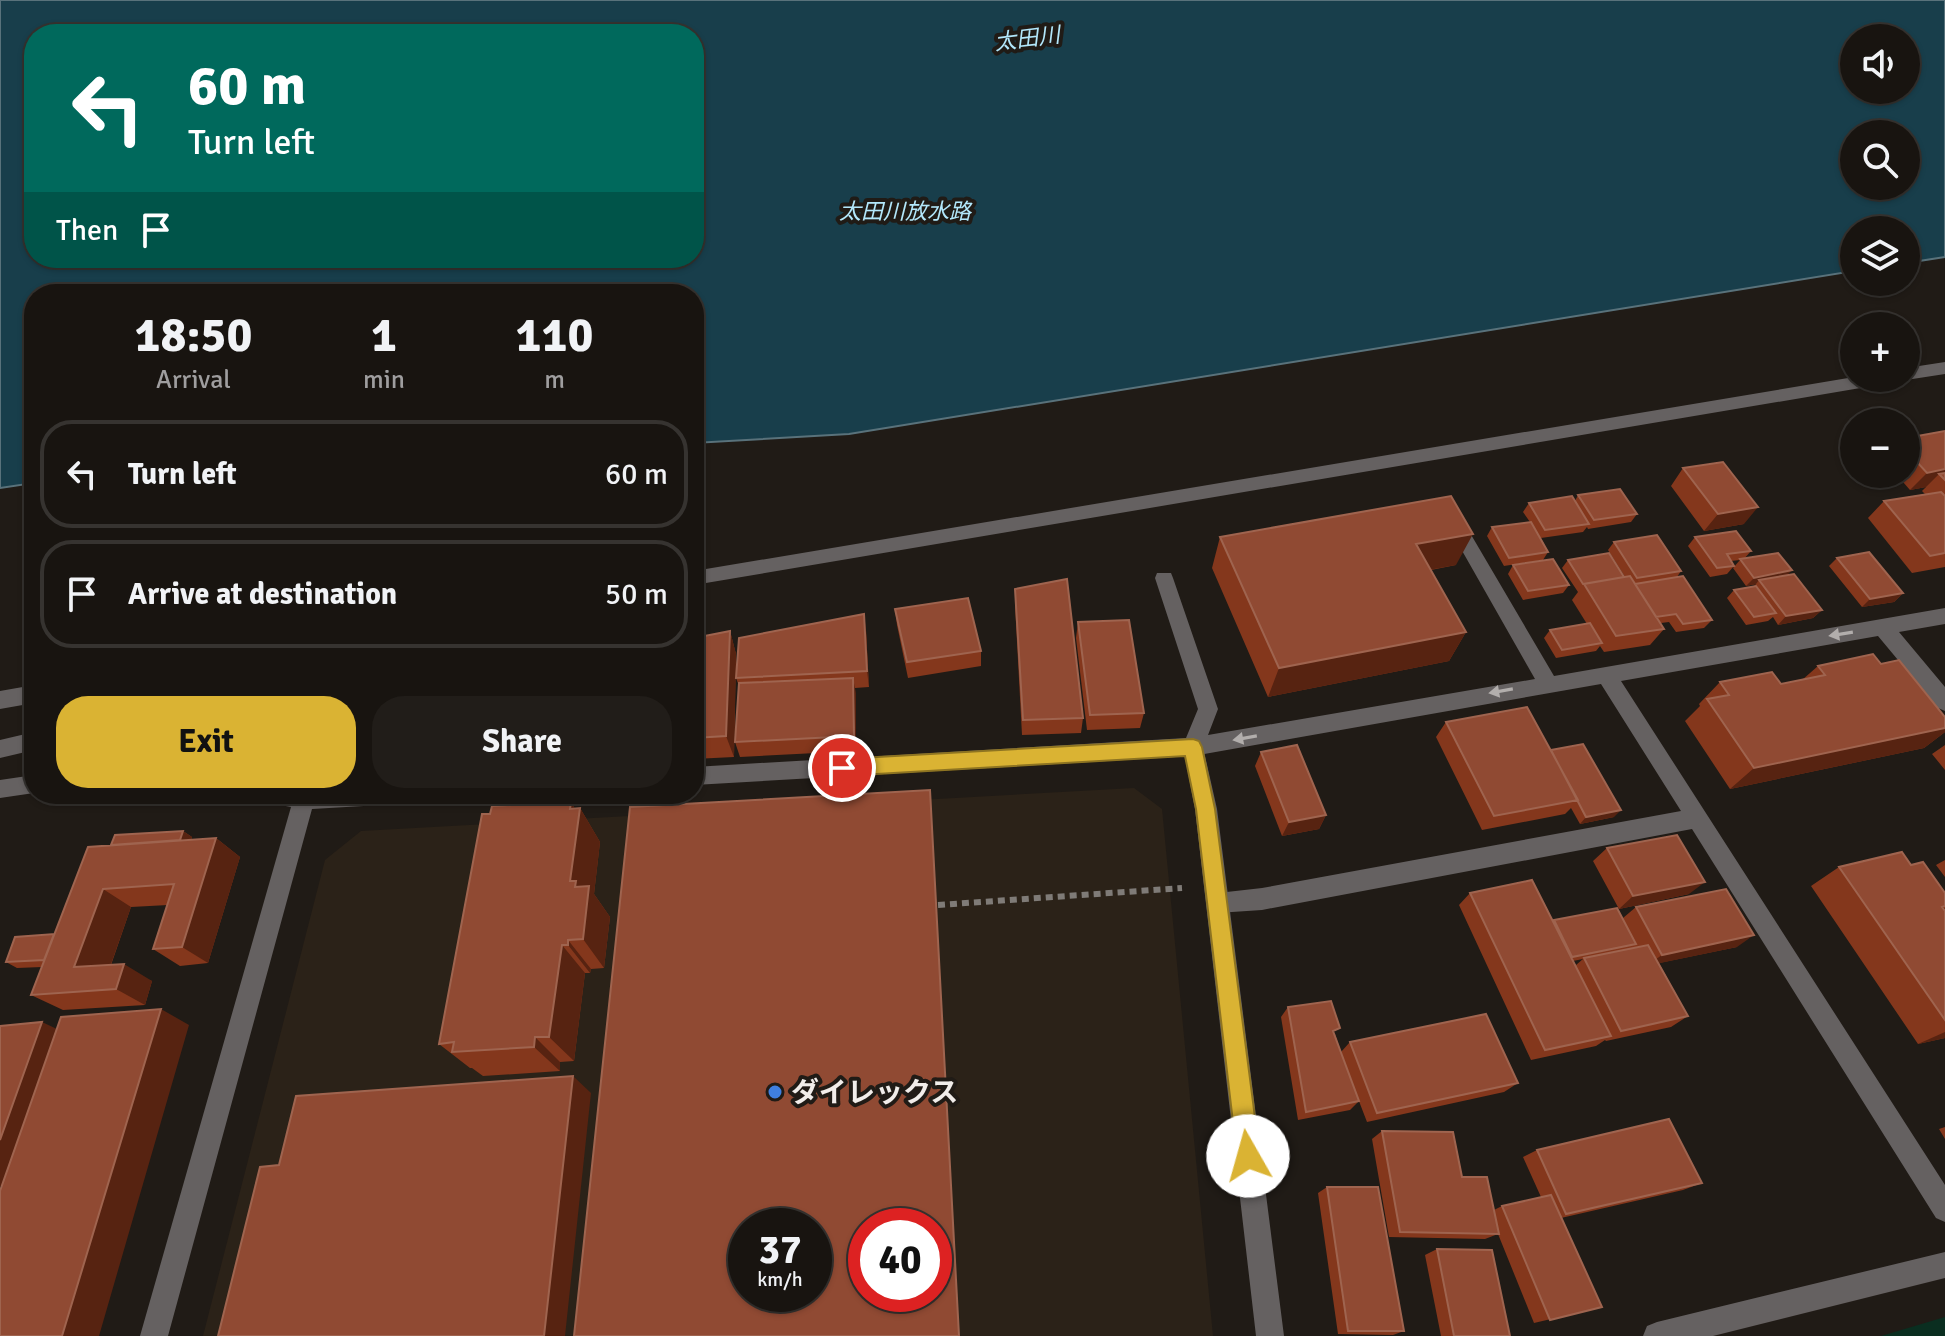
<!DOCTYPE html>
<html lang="en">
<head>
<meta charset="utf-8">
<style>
	body { margin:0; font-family:Signika,"Noto Sans JP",sans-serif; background:#211d19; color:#f1f3f6; height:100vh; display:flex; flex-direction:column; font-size:30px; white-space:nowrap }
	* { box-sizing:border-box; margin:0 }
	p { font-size:26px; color:#9f9e9f }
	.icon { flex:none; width:44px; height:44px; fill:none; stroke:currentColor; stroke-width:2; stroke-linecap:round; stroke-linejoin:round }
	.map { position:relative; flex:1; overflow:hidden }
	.side { position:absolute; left:24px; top:284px; width:680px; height:520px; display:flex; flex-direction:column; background:#181410; border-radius:32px; box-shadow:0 2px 6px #0004,0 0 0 2px #363330 }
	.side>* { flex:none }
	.banner { position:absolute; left:24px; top:24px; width:680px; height:244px; border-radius:32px; box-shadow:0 2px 6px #0004,0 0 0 2px #363330; background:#00695c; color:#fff; overflow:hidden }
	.tools { position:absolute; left:1840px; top:24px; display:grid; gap:16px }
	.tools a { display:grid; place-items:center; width:80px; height:80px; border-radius:50%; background:#181410; box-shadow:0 2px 6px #0004,0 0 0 2px #363330; font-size:40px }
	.speed { position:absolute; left:728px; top:1208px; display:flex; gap:16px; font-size:40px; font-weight:700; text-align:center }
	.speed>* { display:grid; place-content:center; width:104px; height:104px; border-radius:50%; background:#181410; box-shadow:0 2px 6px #0004,0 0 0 2px #363330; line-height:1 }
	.speed small { font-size:20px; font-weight:400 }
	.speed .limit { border:12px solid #d22; background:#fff; color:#111 }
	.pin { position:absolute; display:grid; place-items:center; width:68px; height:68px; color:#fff; margin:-34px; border:4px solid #fff; border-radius:50%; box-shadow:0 2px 8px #0007 }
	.me { position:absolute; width:88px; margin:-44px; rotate:353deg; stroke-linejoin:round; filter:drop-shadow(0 0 6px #0008) }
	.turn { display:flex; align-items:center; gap:28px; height:168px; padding:0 32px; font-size:36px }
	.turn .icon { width:104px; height:104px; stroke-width:2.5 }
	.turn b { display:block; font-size:56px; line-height:68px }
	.then { display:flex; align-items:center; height:76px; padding:0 32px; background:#0003; gap:16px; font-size:30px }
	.eta { display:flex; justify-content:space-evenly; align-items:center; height:136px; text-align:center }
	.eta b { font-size:48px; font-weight:800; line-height:56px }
	.cta { display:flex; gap:16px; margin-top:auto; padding:16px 32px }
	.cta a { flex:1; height:92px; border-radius:32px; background:#dab333; color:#111; font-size:32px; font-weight:800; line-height:92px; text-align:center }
	.cta a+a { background:#211d19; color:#f1f3f6 }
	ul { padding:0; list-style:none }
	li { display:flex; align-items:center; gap:24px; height:108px; margin:0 16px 12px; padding:0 16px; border:4px solid #363330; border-radius:32px }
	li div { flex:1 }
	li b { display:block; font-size:30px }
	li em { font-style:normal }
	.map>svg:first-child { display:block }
	.built { fill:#2b2218; fill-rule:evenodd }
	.green { fill:#0a2e20 }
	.water { fill:#183e4b; stroke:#59727b; stroke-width:2; fill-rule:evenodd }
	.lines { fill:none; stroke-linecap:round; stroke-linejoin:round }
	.path { stroke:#7f7b77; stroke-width:6; stroke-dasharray:7 5; stroke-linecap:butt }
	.minor { fill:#656161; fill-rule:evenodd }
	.tertiary { fill:#656161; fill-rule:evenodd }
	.wall { fill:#84371c; fill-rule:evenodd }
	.shaded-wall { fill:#572311 }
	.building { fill:#904a33; stroke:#9f644f; stroke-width:2; fill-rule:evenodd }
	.oneway { fill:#b2aeac }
	.route { fill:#dab333; stroke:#8e7421; stroke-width:2 }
	.shop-dot { fill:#3f7fe0; stroke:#201b16; stroke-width:3 }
	.labels { text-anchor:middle; stroke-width:8; stroke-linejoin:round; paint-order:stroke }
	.far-water-label { font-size:22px; font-style:italic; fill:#b3e8fc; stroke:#201b16 }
	.near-poi-label { font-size:28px; font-weight:bold; fill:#f1edea; stroke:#201b16; text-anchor:start }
</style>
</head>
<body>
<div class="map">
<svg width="1945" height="1336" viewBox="0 0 1945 1336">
	<rect width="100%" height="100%" fill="#201b16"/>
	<!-- built -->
	<path class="built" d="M1134 788 1162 809 1213 1336H203L325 860 361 831ZM746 1226H814V1294H746ZM866 1226H934V1294H866Z"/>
	<!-- green -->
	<path class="green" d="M1945 1317V1336H1881Z"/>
	<!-- water -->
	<path class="water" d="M0 0H1945V257L1906 263V230H1854V271L849 434 694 443V294H34V483L0 488ZM34 34H694V258H34ZM1854 38H1906V90H1854ZM1906 134V186H1854V134Z"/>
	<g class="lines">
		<!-- path -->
		<path class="path" d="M938 905 1182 888"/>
		<!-- minor -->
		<path class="minor" d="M1457 519 1463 521 1554 676 1945 608V624L1899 632 1945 687V711L1938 708 1878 636 1621 681 1945 1185V1222L1936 1218 1692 829 1262 910 1217 913 1209 910 1206 902 1209 894 1262 888 1681 811 1601 684 1193 756 694 785V767L1186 738 1198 709 1155 578 1157 573H1171L1173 578 1218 709 1208 735 1535 679 1448 526Z
			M34 732V750L0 758V740Z
			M34 775V793L0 798V780Z
			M256 794H409L406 801 398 804 312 809 168 1336H140L291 807 259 801Z
			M1945 1252V1278L1713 1336H1643L1647 1326 1657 1322Z"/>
		<!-- tertiary -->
		<path class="tertiary" d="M1945 362V374L1906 380 1900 378H1906V368Z
			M1854 377 1892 378 1884 384 694 585V571Z
			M34 685V703L0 709V691Z
			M1193 738 1200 741 1203 747 1217 809 1284 1336H1256L1195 809 1183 747 1186 741Z"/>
	</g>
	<!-- wall -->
	<path class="wall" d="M1945 431V567L1912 573 1868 518 1884 501 1925 494 1922 491 1926 487 1910 490 1896 474H1906V438Z
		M1683 468 1744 524 1704 531 1671 486Z
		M1578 495 1637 514 1631 522 1588 529 1587 527 1583 532 1541 538 1548 552 1543 560 1504 566 1487 536 1492 527 1530 522 1523 512 1529 503 1575 501Z
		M1220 537 1456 565 1431 570 1466 632 1449 661 1268 697 1212 568Z
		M1695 537 1751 551 1744 559 1788 575 1822 610 1813 618 1778 625 1773 617 1768 621 1746 625 1727 598 1734 590 1753 587 1756 584 1746 586 1733 568 1740 560 1731 561 1734 566 1727 574 1710 577 1688 546Z
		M1614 542 1681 571 1677 577 1712 620 1704 628 1676 632 1669 622 1661 623 1664 629 1650 645 1604 652 1600 646 1596 651 1556 658 1544 638 1550 630 1587 624 1572 600 1578 592 1562 568 1568 560 1625 577 1608 550Z
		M1837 558 1903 593 1894 602 1862 607 1829 566Z
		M1513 565 1569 585 1563 593 1523 600 1508 574Z
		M1015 589 1083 718 1081 733 1022 735 1015 605Z
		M895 609 981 651V666L908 678 897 625Z
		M1078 622 1144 713 1140 728 1087 730 1076 638Z
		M866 630 869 687 855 688 856 751 740 757 735 742 739 686 736 678Z
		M730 631 736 654 734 757 694 759V638Z
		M1881 664 1945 717V732L1924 748 1730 789 1685 721 1700 706 1699 704 1720 682 1781 684 1802 680 1818 666Z
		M1446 722 1551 750 1614 817 1580 824 1571 808 1565 814 1482 830 1436 737Z
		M1945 745V770L1932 754Z
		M1261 752 1326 815 1319 829 1282 836 1255 766Z
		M571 802 575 809 580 808 600 842 594 894 610 917 604 968 591 969 590 973H585L574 1061 560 1062V1071L483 1076 472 1068H470L439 1044Z
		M183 831 192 837 191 840 216 838 240 857 208 963 180 966 153 949 168 905 131 907 111 965 152 981 145 1005 63 1010 31 995 42 967 17 968 6 962 54 934 111 845Z
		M1607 848 1689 894 1619 909 1593 861Z
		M1945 860V877L1936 865Z
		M1911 865 1945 893V908L1944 909 1945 911V1038L1918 1044 1811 886 1839 867Z
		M1470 893 1553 922 1554 920 1623 918 1636 907 1737 947 1659 963 1688 1016 1671 1027 1606 1041 1605 1040 1596 1046 1531 1060 1459 905ZM1583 959 1576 965 1573 961Z
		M1288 1007 1335 1034 1341 1052 1350 1042 1518 1083 1504 1092 1367 1122 1357 1096 1359 1101 1350 1110 1298 1120 1281 1017Z
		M1945 1127V1139L1939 1129Z
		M1382 1131 1462 1177 1494 1210 1502 1206 1541 1197 1523 1157 1537 1150 1702 1183 1683 1190 1561 1218 1602 1307 1534 1323 1498 1234 1485 1239 1389 1237 1372 1139Z
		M1327 1187 1404 1331 1393 1335 1338 1334 1318 1193Z
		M1437 1249 1510 1336H1441L1425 1255Z"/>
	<!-- shaded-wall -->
	<path class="shaded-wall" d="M1945 469V480L1939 474 1926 487 1910 490 1927 473Z
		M1758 507 1744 524 1704 531 1718 514Z
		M1473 534 1456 565 1401 575 1416 544Z
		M1792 570 1784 579 1759 580 1756 584 1746 586 1754 578Z
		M1903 593 1894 602 1862 607 1870 599Z
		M1822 610 1813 618 1778 625 1786 616Z
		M864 614 866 630 869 687 867 671Z
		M730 631 736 654 734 757 726 736Z
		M1466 632 1449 661 1268 697 1279 668Z
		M853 678 856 693V751L854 736Z
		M1945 728V732L1924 748 1730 789 1754 768Z
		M571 802 579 816 580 808 600 842 594 894 610 917 604 968 583 939 570 881Z
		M1621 810 1614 817 1580 824 1586 817Z
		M1326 815 1319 829 1282 836 1289 822Z
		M183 831 192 837 186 855 177 848Z
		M216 838 240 857 208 963 182 947Z
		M1705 882 1689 894 1619 909 1633 896Z
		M103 889 131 907 104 984 74 967Z
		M1754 935 1737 947 1646 966 1662 955Z
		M568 940 591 969 590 973 568 945Z
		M562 945 585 973 574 1061 549 1037Z
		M124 964 152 981 145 1005 116 989Z
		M161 1009 189 1025 99 1336H62Z
		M42 1022 74 1037 21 1192 0 1186V1140Z
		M1945 1032V1038L1918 1044Z
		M535 1037 560 1062V1071L534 1047Z
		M573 1076 591 1093 565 1336H544Z"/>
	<!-- building -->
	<path class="building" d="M1945 431V469L1927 473 1906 450V438Z
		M1723 462 1758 507 1718 514 1683 468Z
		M1945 473V480L1939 474Z
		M1620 489 1637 514 1594 520 1578 495Z
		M1941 492 1945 496V553L1930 556 1884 501Z
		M1451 496 1473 534 1416 544 1466 632 1279 668 1220 537Z
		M1572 496 1589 524 1545 530 1529 503Z
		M1531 522 1548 552 1509 558 1492 527Z
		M1736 531 1751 551 1727 554 1734 566 1717 568 1695 537Z
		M1657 535 1681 571 1637 578 1614 542Z
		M1869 552 1903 593 1870 599 1837 558Z
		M1609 553 1624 577 1583 584 1568 560Z
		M1778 553 1792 570 1754 578 1740 559Z
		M1553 559 1569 585 1528 591 1513 565Z
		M1794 574 1822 610 1786 616 1759 580Z
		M1630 576 1664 629 1616 636 1584 584Z
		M1683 576 1712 620 1683 624 1676 614 1656 617 1635 584Z
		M1067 579 1083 718 1023 720 1015 589Z
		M1756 586 1776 613 1754 617 1734 590Z
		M968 598 981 651 907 662 895 609Z
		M864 614 867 671 736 678 739 638Z
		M1129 620 1144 713 1090 715 1078 622Z
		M1590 623 1602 643 1562 650 1550 630Z
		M730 631 726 736 694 738V638Z
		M1873 654 1881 664 1899 660 1945 717V728L1754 768 1707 699 1729 695 1720 682 1772 672 1781 684 1825 675 1818 666Z
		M853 678 854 736 735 742 739 683Z
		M1527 707 1578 800 1494 816 1446 722Z
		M1583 744 1621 810 1586 817 1551 750Z
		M1297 745 1326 815 1289 822 1261 752Z
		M930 790 959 1336H574L630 807ZM746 1226H814V1294H746ZM866 1226H934V1294H866Z
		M571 802 570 809 580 808 570 881H576L575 887 589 886 583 939 568 940V945H562L549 1037H535L534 1047 452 1052 454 1042 439 1044 482 814H490L492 806Z
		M183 831 180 840 111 845 115 835Z
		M1677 835 1705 882 1633 896 1607 848Z
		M216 838 182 947 153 949 174 884 103 889 74 967 124 964 116 989 31 995 88 847Z
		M1902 852 1911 865 1923 862 1945 893V906L1942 907 1945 911V1020L1839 867Z
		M1532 880 1611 1036 1545 1050 1470 893Z
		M1726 889 1754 935 1662 955 1636 907Z
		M1617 908 1636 944 1572 957 1554 920Z
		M54 934 44 960 6 962 15 937Z
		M1648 945 1688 1016 1621 1031 1584 958Z
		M1331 1001 1340 1028 1333 1031 1359 1101 1306 1112 1288 1007Z
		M161 1009 62 1336H0V1191L61 1017Z
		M1486 1014 1518 1083 1377 1113 1350 1042Z
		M42 1022 0 1140V1026Z
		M573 1076 544 1336H218L260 1167 279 1165 296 1096Z
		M1669 1119 1702 1183 1566 1214 1537 1150Z
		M1382 1131 1453 1132 1462 1177H1487L1499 1234 1400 1232Z
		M1327 1187H1378L1404 1331H1348Z
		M1551 1195 1602 1307 1550 1320 1502 1206Z
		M1437 1249 1492 1250 1510 1336H1454Z"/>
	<!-- one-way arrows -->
	<defs><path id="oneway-solid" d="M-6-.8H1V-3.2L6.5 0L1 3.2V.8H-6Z" transform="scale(2)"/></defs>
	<g class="oneway">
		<use href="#oneway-solid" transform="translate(1841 634) rotate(171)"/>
		<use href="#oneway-solid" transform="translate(1501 691) rotate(170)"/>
		<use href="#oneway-solid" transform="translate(1245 738) rotate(170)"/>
	</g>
	<!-- route -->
	<path class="route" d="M1193 739 1199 741 1202 747 1215 809 1260 1156 1256 1164 1248 1167 1240 1164 1237 1156 1196 809 1185 756 842 776 835 774 832 768 835 762 842 759Z"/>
	<!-- markers -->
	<circle class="shop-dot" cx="775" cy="1092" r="8"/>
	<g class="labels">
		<!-- far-water labels -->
		<g class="far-water-label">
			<text transform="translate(1027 38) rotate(-7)" y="8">太田川</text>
			<text x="905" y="219">太田川放水路</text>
		</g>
		<!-- near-poi labels -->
		<g class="near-poi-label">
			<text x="791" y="1102">ダイレックス</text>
		</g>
	</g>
</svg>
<div class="tools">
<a><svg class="icon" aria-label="sound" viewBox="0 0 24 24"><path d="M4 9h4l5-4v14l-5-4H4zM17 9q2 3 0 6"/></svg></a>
<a><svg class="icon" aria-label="search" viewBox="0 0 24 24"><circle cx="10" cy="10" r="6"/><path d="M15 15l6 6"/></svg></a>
<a><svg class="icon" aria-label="layers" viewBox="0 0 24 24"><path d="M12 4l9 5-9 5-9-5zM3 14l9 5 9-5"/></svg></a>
<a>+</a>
<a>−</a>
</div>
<div class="speed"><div>37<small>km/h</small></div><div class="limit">40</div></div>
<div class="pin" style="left:842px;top:768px;background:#d93025"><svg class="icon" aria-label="arrive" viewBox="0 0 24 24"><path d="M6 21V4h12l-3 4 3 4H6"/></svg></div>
<svg class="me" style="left:1248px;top:1156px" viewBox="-20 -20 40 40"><circle r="19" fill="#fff"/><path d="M0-13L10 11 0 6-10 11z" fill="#dab333"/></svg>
<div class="banner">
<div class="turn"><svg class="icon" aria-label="left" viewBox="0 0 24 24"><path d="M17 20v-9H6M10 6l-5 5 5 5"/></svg><div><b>60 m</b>Turn left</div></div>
<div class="then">Then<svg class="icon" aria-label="arrive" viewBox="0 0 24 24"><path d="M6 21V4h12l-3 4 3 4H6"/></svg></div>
</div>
<section class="side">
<div class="eta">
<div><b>18:50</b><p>Arrival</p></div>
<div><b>1</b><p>min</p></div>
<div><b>110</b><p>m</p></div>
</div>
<ul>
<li><svg class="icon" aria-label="left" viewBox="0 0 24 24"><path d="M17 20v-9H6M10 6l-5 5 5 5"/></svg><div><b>Turn left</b></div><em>60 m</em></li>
<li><svg class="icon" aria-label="arrive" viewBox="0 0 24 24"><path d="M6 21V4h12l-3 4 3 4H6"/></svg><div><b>Arrive at destination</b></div><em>50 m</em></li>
</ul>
<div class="cta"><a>Exit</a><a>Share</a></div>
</section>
</div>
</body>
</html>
